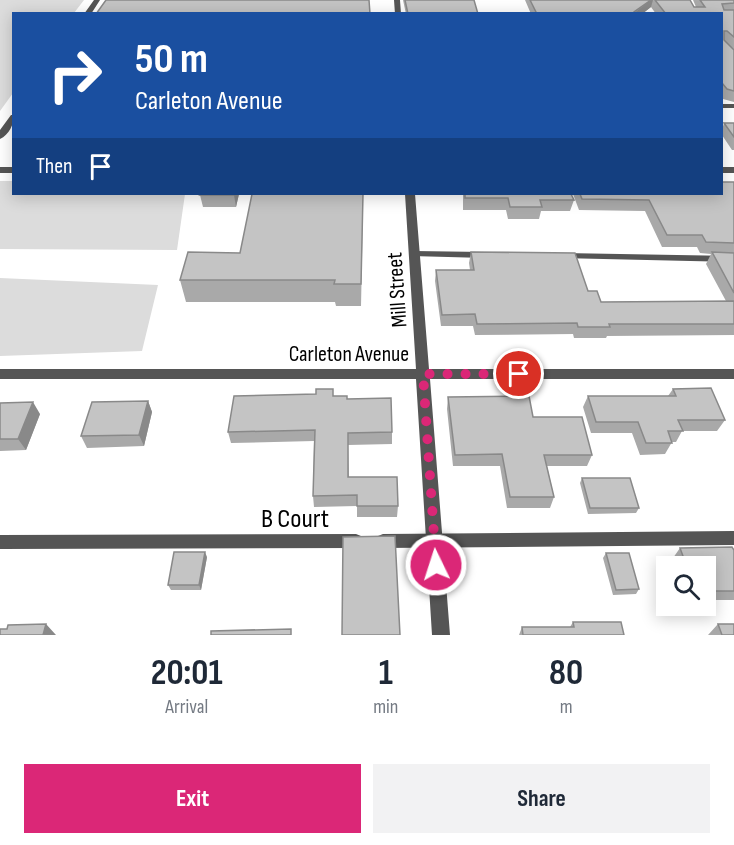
<!DOCTYPE html>
<html lang="en">
<head>
<meta charset="utf-8">
<style>
	body { margin:0; font-family:"Sofia Sans Condensed",sans-serif; background:#f2f2f3; color:#1f2937; height:100vh; display:flex; flex-direction:column; font-size:22px; white-space:nowrap }
	* { box-sizing:border-box; margin:0 }
	p { font-size:20px; color:#747a83 }
	.icon { flex:none; width:33px; height:33px; fill:none; stroke:currentColor; stroke-width:2; stroke-linecap:round; stroke-linejoin:round }
	.map { position:relative; height:635px; overflow:hidden }
	.side { display:flex; flex-direction:column; background:#fff; flex:1 }
	.side>* { flex:none }
	.top-card { position:absolute; left:12px; top:12px; width:711px; height:183px; border-radius:0px; box-shadow:0 3px 15px #0003; background:#1a4fa0; color:#fff; overflow:hidden }
	.controls { position:absolute; left:656px; top:556px; display:grid; gap:12px }
	.controls a { display:grid; place-items:center; width:60px; height:60px; border-radius:0px; background:#fff; box-shadow:0 3px 15px #0003; font-size:30px }
	.pin { position:absolute; display:grid; place-items:center; width:51px; height:51px; color:#fff; margin:-26px; border:3px solid #fff; border-radius:50%; box-shadow:0 2px 6px #0007 }
	.me { position:absolute; width:66px; margin:-33px; rotate:356deg; stroke-linejoin:round; filter:drop-shadow(0 0 4px #0008) }
	.turn { display:flex; align-items:center; gap:21px; height:126px; padding:0 24px; font-size:27px }
	.turn .icon { width:78px; height:78px; stroke-width:2.5 }
	.turn b { display:block; font-size:42px; line-height:51px }
	.then { display:flex; align-items:center; height:57px; padding:0 24px; background:#0003; gap:12px; font-size:22px }
	.eta { display:flex; justify-content:space-evenly; align-items:center; height:102px; text-align:center }
	.eta b { font-size:36px; font-weight:700; line-height:42px }
	.action { display:flex; gap:12px; margin-top:auto; padding:12px 24px }
	.action a { flex:1; height:69px; border-radius:0px; background:#db2777; color:#fff; font-size:24px; font-weight:700; line-height:69px; text-align:center }
	.action a+a { background:#f2f2f3; color:#1f2937 }
	.map>svg:first-child { display:block }
	.green { fill:#dcdcdc }
	.lines { fill:none; stroke-linecap:round; stroke-linejoin:round }
	.lane { fill:#555; fill-rule:evenodd }
	.street { fill:#555; fill-rule:evenodd }
	.wall { fill:#a9a9a9 }
	.shaded-wall { fill:#898989 }
	.building { fill:#c4c4c4; stroke:#898989; stroke-width:1.5 }
	.route { stroke:#db2777; stroke-width:10; stroke-dasharray:0 18 }
	.labels { text-anchor:middle; stroke-width:5; stroke-linejoin:round; paint-order:stroke }
	.street-label { font-size:22px; fill:#000; stroke:#fff }
	.near-street-label { font-size:27px; fill:#000; stroke:#fff }
</style>
</head>
<body>
<div class="map">
<svg width="734" height="635" viewBox="0 0 734 635">
	<rect width="100%" height="100%" fill="#fff"/>
	<!-- green -->
	<path class="green" d="M0 0H84L74 13 14 14 13 93 0 111Z
		M0 181H13L14 194H185L177 250 0 249Z
		M0 278 158 285 142 351 0 356Z"/>
	<g class="lines">
		<!-- lane -->
		<path class="lane" d="M722 104H734V108H722Z
			M414 251 485 252 490 255 485 258 411 256 409 254 411 252Z
			M563 253 734 256V262L560 258 558 256Z
			M734 531V545L383 548 378 546 376 541 378 536 383 534Z
			M356 534 361 536 363 541 361 546 356 548 0 549V535Z"/>
		<!-- street -->
		<path class="street" d="M94 0H100L91 14H84Z
			M394 0H400L401 14H395Z
			M11 115H14C14 124 9 135 0 139V130Z
			M0 167H14V173H0Z
			M722 167H734V173H722Z
			M405 194H415L429 369H734V379H430L450 635H432L416 379H0V369H416Z"/>
	</g>
	<!-- wall -->
	<path class="wall" d="M403 0H474L478 14H406Z
		M525 0H690L694 7H696L693 0H734V102L723 99 722 97V14H656L651 7 642 14H531Z
		M724 123H734V150H732L722 135V130Z
		M734 182V335L607 336 606 338H574L573 334 475 335 473 326H441L435 281 436 270H470L469 263 471 252 588 291 601 302 726 301 706 264 711 254 700 253 697 247H662L645 211 579 210 573 194H722Z
		M201 194H239L236 207H203L200 195Z
		M463 194H571L574 200 570 211H541L539 219H508L506 210H463Z
		M363 211 361 306H336L335 302H186L180 280 240 253Z
		M673 389 725 420 717 431H682L676 442H672L665 454 640 455 632 433H591L583 407 588 396H668Z
		M334 396 347 399 392 432V444L348 445 349 477 398 506 397 517H357V506L314 507 313 496 314 441 231 443 228 432Z
		M448 397 533 417 592 455 587 466H547L554 497 550 508H507L500 466H453L447 409Z
		M148 401 152 412 144 446 87 448 81 436Z
		M0 403 40 414 26 450 0 451Z
		M582 478 639 508 636 513 588 514 580 483Z
		M680 548 734 550V600H705V567H676L673 558Z
		M606 553 639 589 636 594 613 595 603 558Z
		M207 557 201 590H171L168 585Z
		M573 622 624 635H519L522 627H570Z
		M718 624 734 635H708Z"/>
	<!-- shaded-wall -->
	<path class="shaded-wall" d="M651 0H653L651 7 642 14H633Z
		M234 194H239L236 207 234 195Z
		M148 401 152 412 144 446 139 435Z
		M33 402 40 414 26 450 18 439Z
		M205 552 207 557 201 590 199 585Z
		M46 624 56 635H43Z"/>
	<!-- building -->
	<path class="building" d="M106 0H369L370 14H96Z
		M405 0H474L478 14H408Z
		M530 0H651L634 12V14H537Z
		M655 0H690L694 7H705L700 0H734V3L722 4 724 10H734V37L727 31H724V40L734 50V91L727 89 722 83V14H666Z
		M724 123H734V137Z
		M722 182H734V243L706 242 702 235H667L649 200 582 199 580 194H722Z
		M201 194H234V195H200Z
		M252 194H363L361 284H334L335 280H180L188 252 240 253Z
		M465 194H571L574 200H540L542 207H510L508 198H465Z
		M471 252 575 253 588 291H597L601 302 734 301V324H609L610 327H578L577 323 477 324 475 314 442 315 436 270H474Z
		M712 252 734 253V293Z
		M711 388 725 420H678L683 431H668L672 443H646L638 422H596L588 396H676L673 389Z
		M316 389H333V396H347V399L391 398 392 432 348 433V477H397L398 506H357V495L313 496 315 430 228 432 234 396 316 394Z
		M529 396 533 417H582L592 455H544L554 497H510L502 454 455 455 448 397Z
		M148 401 139 435 81 436 92 402Z
		M33 402 18 439H0V403Z
		M582 478H630L639 508H590Z
		M395 536 400 635H342L343 537Z
		M732 547 734 550V591H705V567H687L680 548Z
		M174 552H205L199 585H168Z
		M606 553H629L639 589 616 590Z
		M573 622H621L624 635H523L522 627H574Z
		M46 624 43 635H0V629H7L8 625Z
		M718 624H734V635H722Z
		M291 629V635H211V631Z"/>
	<g class="lines">
		<!-- route -->
		<path class="route" d="M436 565 423 374H519"/>
	</g>
	<g class="labels">
		<!-- street labels -->
		<g class="street-label">
			<text transform="translate(396 290) rotate(-94)" y="8">Mill Street</text>
			<text x="349" y="361">Carleton Avenue</text>
		</g>
		<!-- near-street labels -->
		<g class="near-street-label">
			<text x="295" y="527">B Court</text>
		</g>
	</g>
</svg>
<div class="controls">
<a><svg class="icon" aria-label="search" viewBox="0 0 24 24"><circle cx="10" cy="10" r="6"/><path d="M15 15l6 6"/></svg></a>
</div>
<div class="pin" style="left:519px;top:374px;background:#d93025"><svg class="icon" aria-label="arrive" viewBox="0 0 24 24"><path d="M6 21V4h12l-3 4 3 4H6"/></svg></div>
<svg class="me" style="left:436px;top:565px" viewBox="-20 -20 40 40"><circle r="17" fill="#db2777" stroke="#fff" stroke-width="3"/><path d="M0-11L8 9 0 5-8 9z" fill="#fff"/></svg>
<div class="top-card">
<div class="turn"><svg class="icon" aria-label="right" viewBox="0 0 24 24"><path d="M7 20v-9h11M14 6l5 5-5 5"/></svg><div><b>50 m</b>Carleton Avenue</div></div>
<div class="then">Then<svg class="icon" aria-label="arrive" viewBox="0 0 24 24"><path d="M6 21V4h12l-3 4 3 4H6"/></svg></div>
</div>
</div>
<section class="side">
<div class="eta">
<div><b>20:01</b><p>Arrival</p></div>
<div><b>1</b><p>min</p></div>
<div><b>80</b><p>m</p></div>
</div>
<div class="action"><a>Exit</a><a>Share</a></div>
</section>
</body>
</html>
